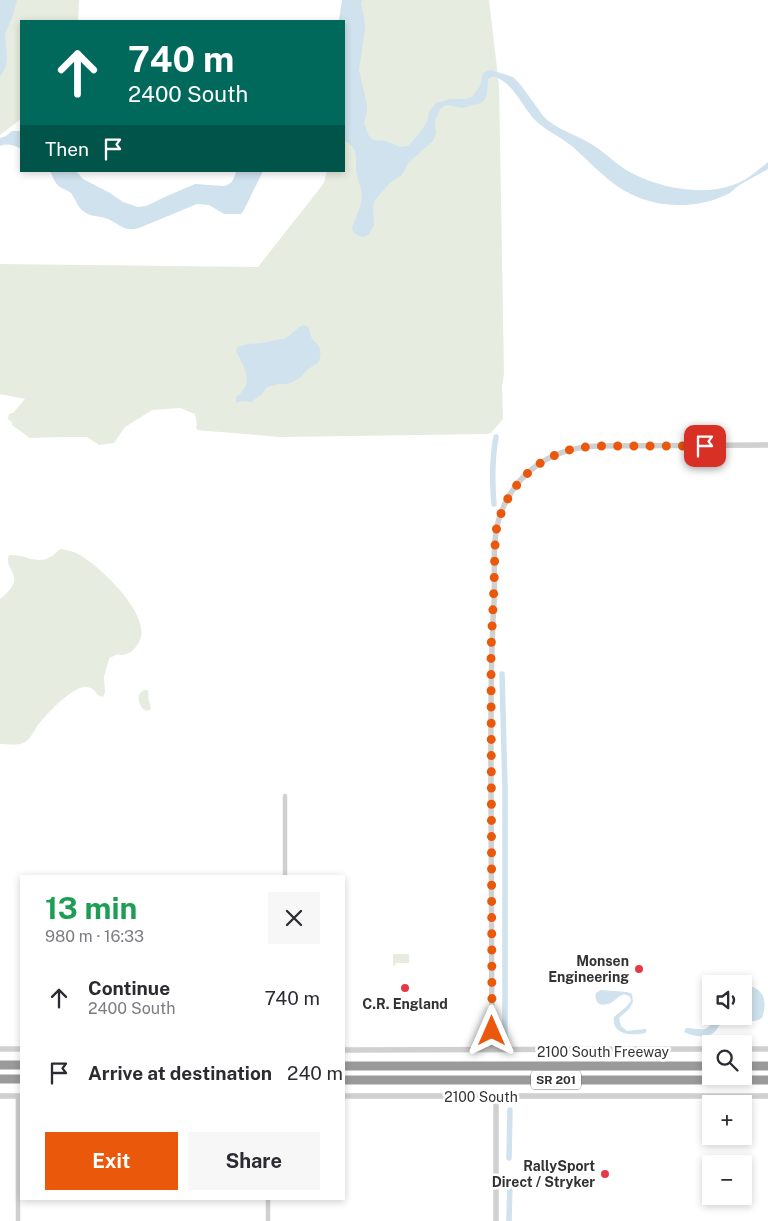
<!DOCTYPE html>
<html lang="en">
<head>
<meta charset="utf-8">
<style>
	body { margin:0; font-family:"Public Sans",sans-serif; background:#f7f7f7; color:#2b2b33; height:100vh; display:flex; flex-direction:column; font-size:19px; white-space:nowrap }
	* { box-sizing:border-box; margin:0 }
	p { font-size:16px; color:#7c7c81 }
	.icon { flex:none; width:28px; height:28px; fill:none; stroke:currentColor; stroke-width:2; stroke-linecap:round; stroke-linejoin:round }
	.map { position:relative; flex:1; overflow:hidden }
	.sheet { position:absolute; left:20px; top:875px; width:325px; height:325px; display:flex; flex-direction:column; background:#fff; border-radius:0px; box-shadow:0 2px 8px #0003 }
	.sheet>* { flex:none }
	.guide { position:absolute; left:20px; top:20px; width:325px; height:152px; border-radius:0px; box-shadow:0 2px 8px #0003; background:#00695c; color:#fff; overflow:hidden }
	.tools { position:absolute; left:702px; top:975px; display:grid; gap:10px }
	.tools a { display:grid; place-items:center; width:50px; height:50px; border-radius:0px; background:#fff; box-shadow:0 2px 8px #0003; font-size:25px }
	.pin { position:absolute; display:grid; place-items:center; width:42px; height:42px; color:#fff; margin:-21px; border-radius:10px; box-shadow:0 2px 8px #0006 }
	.me { position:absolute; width:55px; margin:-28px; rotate:0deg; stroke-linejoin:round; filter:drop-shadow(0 0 4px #0008) }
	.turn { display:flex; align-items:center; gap:18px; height:105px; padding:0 25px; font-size:22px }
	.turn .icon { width:65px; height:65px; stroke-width:2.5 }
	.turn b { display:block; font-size:35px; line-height:42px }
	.then { display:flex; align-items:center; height:48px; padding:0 25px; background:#0003; gap:10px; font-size:19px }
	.round { display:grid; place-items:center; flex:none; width:52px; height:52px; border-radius:0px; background:#f7f7f7 }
	.head { display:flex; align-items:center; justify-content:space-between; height:85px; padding:0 25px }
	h1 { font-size:30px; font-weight:700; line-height:38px; color:#1e9e55 }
	.action { display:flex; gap:10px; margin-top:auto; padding:10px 25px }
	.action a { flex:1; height:58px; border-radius:0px; background:#ea580c; color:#fff; font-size:20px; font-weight:700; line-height:58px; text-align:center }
	.action a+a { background:#f7f7f7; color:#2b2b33 }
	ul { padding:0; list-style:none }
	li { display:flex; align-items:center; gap:15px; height:75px; padding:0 25px }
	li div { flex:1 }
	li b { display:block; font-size:19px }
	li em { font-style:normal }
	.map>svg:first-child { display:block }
	.green { fill:#e6ecdf }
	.water { fill:#cfe2ee }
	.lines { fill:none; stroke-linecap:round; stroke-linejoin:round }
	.canal { stroke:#cfe2ee; stroke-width:5.5 }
	.minor { stroke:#d0d0d0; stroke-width:4.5 }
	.tertiary { stroke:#d0d0d0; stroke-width:5.5 }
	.motorway { stroke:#9a9a9a; stroke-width:9 }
	.route { stroke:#ea580c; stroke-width:9; stroke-dasharray:0 16.2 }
	.poi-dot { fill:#e63946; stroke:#fff; stroke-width:2 }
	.labels { text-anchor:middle; stroke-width:5; stroke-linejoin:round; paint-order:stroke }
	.shield { fill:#fff; stroke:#707070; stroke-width:1 }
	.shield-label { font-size:12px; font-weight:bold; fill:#333 }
	.poi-label { font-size:14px; font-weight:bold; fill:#333; stroke:#fff; text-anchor:end }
	.street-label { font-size:14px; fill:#333; stroke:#fff }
</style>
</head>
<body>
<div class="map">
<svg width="768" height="1221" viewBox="0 0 768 1221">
	<rect width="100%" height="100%" fill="#fff"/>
	<!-- green -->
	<path class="green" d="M0 0H79L78 21H21V119L0 135Z
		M356 0H489L499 85 504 373 502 387 503 419 491 433 487 434 280 437 197 430 196 428 197 424 195 414 180 408 152 410 125 427 114 443 99 445 87 437H66L30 438 12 425V422L8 419 9 414 13 413 25 399 0 394V264L258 267 324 183 327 171H344V134Z
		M60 549C67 550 72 551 78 554 99 565 151 614 140 640 137 647 131 654 123 655 121 655 118 654 116 655 115 655 109 658 109 659L104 677 105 692 103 697 98 695C95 691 92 687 86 687 73 685 43 717 36 728 32 734 30 740 23 743 17 746 7 744 0 744V599C30 576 2 570 9 555 30 554 40 570 60 549Z
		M144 690H148C149 694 148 698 149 701 150 705 151 706 151 709L147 711 143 709C138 703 136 694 144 690Z
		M393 954H409V963H396L395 966 393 965Z"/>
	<!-- water -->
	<path class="water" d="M0 0H17L12 18 5 34 7 60 5 68 0 77Z
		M342 0H362L361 5 364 16 365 29 359 70 367 104V112L364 123 369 136 373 140 386 141 400 147 408 146 419 134 427 122 429 112 436 103 450 99H465L472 97 480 86 483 73 487 71 491 70 513 77 520 84 544 117C557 130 578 135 593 145 604 152 613 161 623 168 653 187 700 197 733 185 746 181 758 170 768 162V169C758 175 748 180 738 186 734 189 731 193 726 195 691 211 649 208 617 186 601 175 588 160 574 148 563 138 548 132 537 122 521 107 515 83 493 76L488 79 487 95 485 99 481 103 462 108 448 105 444 106 440 109 435 121 436 133 433 141 409 162 402 175 391 182 374 201 373 209 374 225 369 234 364 237 359 236 354 233 352 228 361 204 362 194 356 171V157L355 151 351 145 344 140V91L345 88 344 75V21H339V20Z
		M12 131H21V149C14 145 7 143 0 146V138L6 136Z
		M50 171H76L83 179 110 193 123 202 138 207 146 206 167 196 195 184 223 186C232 185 234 179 236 171H263L244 210 241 214H224L209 205 197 204 139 228C125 232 122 226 110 220 103 216 95 217 88 214 77 209 77 201 71 193 68 190 64 190 60 187 55 184 53 177 50 171Z
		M303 325C313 328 308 331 312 338 314 342 316 342 318 345 322 350 320 356 319 362L307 370 300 378 292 382 287 384H278L267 387 261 395 251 402 242 401 236 403V397C255 383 245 369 236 351L237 348C244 343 252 344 261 343 270 342 276 339 285 339L298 328Z
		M744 985C764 987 768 1001 762 1018 750 1025 747 1018 736 1018 732 1018 727 1019 723 1020 719 1024 718 1030 713 1033 705 1039 692 1036 684 1032L686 1028C700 1028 710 1035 713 1016H744Z
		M601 990 627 992 632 994 633 1002 629 1009 619 1018 621 1026 627 1031 645 1029 647 1030 645 1033C633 1036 611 1035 614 1017L626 1007 631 1001 630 997C626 995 627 994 622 995 617 997 613 1003 608 1004 599 1007 594 1001 596 993Z"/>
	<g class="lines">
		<!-- canal -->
		<path class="canal" d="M494 504C492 481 492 459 496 437
			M502 674 505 788V1038
			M509 1158 510 1110
			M509 1221 510 1180"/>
		<!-- minor -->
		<path class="minor" d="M285 876V796
			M18 1096V1221
			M268 1199V1221"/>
		<!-- tertiary -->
		<path class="tertiary" d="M0 1049H21
			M744 1049H768
			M344 1050 711 1049
			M492 1050C492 961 491 873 491 785 491 724 490 664 494 603 496 573 490 539 502 510 519 469 554 448 597 446L768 445
			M0 1096H21
			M344 1096H768
			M496 1097V1221"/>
		<!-- motorway -->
		<path class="motorway" d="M0 1065H21
			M344 1066H711
			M744 1066H768
			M0 1079H21
			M344 1080H768"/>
	</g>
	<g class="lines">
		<!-- route -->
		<path class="route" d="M492 1031 491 650 494 586 495 546 496 531 499 518 510 494 523 477 539 464 559 453 576 448 597 446H705"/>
	</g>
	<!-- markers -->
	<g class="poi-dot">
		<circle cx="639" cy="969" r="5"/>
		<circle cx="405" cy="988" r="5"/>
		<circle cx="605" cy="1174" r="5"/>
	</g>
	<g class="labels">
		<!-- shield labels -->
		<rect class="shield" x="531" y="1070.5" width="50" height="19" rx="4"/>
		<g class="shield-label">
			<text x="556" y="1084">SR 201</text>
		</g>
		<!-- poi labels -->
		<g class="poi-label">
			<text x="629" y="966">Monsen<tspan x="629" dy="16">Engineering</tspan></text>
			<text x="405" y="1009" text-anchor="middle">C.R. England</text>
			<text x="595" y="1171">RallySport<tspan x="595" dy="16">Direct / Stryker</tspan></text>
		</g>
		<!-- street labels -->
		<g class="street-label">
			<text x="603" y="1057">2100 South Freeway</text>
			<text x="481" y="1102">2100 South</text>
		</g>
	</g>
</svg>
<div class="tools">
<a><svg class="icon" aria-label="sound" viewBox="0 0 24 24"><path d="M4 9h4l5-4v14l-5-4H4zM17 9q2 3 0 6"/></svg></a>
<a><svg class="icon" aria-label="search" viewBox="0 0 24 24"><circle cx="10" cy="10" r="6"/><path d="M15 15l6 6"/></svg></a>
<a>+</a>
<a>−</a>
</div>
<div class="pin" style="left:705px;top:446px;background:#d93025"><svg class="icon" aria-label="arrive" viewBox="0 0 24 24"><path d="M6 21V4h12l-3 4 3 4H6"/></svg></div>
<svg class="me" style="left:492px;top:1031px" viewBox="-20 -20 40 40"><path d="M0-17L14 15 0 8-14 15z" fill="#ea580c" stroke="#fff" stroke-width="4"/></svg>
<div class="guide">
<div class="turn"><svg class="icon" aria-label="ahead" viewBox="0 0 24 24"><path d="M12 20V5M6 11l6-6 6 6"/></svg><div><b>740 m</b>2400 South</div></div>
<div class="then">Then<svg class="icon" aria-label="arrive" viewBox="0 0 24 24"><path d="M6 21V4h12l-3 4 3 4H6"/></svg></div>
</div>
<section class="sheet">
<div class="head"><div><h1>13 min</h1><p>980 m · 16:33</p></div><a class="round"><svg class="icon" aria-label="close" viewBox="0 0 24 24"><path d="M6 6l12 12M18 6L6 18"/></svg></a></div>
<ul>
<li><svg class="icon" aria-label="ahead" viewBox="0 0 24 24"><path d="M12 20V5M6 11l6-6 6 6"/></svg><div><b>Continue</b><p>2400 South</p></div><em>740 m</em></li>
<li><svg class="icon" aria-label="arrive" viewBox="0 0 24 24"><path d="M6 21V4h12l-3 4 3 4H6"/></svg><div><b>Arrive at destination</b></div><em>240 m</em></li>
</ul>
<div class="action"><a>Exit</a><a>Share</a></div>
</section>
</div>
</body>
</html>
